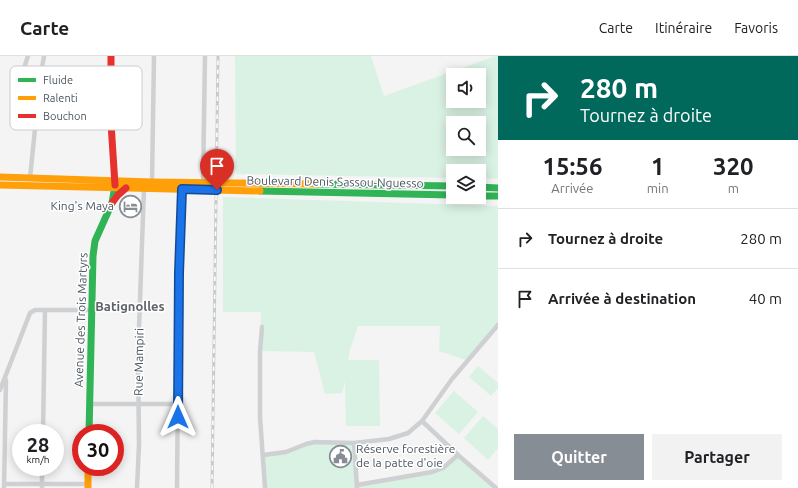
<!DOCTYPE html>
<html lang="fr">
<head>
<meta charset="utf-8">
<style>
	body { margin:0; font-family:Ubuntu,sans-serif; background:#f2f2f2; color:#202124; height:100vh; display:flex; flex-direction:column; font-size:15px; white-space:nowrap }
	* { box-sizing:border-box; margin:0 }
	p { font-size:13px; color:#757577 }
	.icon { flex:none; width:22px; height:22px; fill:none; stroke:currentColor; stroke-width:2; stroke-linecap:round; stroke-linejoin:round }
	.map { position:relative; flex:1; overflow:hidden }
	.drawer { display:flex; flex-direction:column; background:#fff; width:300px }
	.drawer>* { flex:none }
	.guide { background:#00695c; color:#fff; overflow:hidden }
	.buttons { position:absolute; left:446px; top:12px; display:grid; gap:8px }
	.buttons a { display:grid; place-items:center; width:40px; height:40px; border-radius:0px; background:#fff; box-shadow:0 2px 10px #0003; font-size:20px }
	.speed { position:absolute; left:12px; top:368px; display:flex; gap:8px; font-size:20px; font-weight:700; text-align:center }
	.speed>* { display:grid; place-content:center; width:52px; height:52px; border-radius:50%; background:#fff; box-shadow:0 2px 10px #0003; line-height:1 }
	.speed small { font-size:10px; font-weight:400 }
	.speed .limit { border:6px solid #d22; background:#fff; color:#111 }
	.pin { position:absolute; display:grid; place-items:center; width:34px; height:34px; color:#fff; margin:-41px -17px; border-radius:50% 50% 50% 0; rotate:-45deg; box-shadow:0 0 4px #0007 }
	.pin .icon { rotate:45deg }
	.me { position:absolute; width:44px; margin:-22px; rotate:0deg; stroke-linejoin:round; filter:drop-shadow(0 0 3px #0008) }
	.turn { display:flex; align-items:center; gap:14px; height:84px; padding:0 16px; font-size:18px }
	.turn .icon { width:52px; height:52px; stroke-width:2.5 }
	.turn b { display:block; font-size:28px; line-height:34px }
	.eta { display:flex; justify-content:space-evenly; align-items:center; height:68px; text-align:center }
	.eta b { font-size:24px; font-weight:700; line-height:28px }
	.cta { display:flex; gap:8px; margin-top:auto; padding:8px 16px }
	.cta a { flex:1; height:46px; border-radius:0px; background:#868d94; color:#fff; font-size:16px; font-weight:700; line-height:46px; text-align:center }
	.cta a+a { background:#f2f2f2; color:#202124 }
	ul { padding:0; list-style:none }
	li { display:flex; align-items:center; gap:12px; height:60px; padding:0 16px; border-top:1px solid #e0e0e0 }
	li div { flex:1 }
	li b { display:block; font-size:15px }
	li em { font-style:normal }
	header { display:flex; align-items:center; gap:24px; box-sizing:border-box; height:56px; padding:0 20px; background:#fff; border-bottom:1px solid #e0e0e0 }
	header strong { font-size:19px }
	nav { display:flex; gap:22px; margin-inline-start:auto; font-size:14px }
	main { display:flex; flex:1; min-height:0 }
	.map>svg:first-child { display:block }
	.green { fill:#d9f2e3; fill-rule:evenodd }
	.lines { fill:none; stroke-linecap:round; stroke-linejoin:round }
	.street { stroke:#ced0d2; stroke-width:4.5 }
	.fast { stroke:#30b455; stroke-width:7 }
	.slow { stroke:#ff9f0a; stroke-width:7 }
	.jam { stroke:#e5322d; stroke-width:7 }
	.rail-casing { stroke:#c9cacc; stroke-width:3 }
	.rail { stroke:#fff; stroke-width:1.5; stroke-dasharray:4.5; stroke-linecap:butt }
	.route-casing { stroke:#114b97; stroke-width:10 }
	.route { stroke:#1a73e8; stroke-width:7 }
	.labels { text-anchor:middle; stroke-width:3; stroke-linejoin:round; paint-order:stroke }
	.street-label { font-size:12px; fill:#4a5661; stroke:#fff }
	.poi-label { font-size:12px; fill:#4a5661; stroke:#fff; text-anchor:end }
	.neighbourhood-label { font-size:13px; font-weight:bold; fill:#5f6368; stroke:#fff }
	.key { fill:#fff; stroke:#c9ccd0; stroke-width:1 }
	.key-label { font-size:11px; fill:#4a5661 }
</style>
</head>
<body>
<header>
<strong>Carte</strong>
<nav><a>Carte</a><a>Itinéraire</a><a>Favoris</a></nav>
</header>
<main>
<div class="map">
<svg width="498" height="432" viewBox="0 0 498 432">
	<rect width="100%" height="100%" fill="#f4f4f4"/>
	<!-- green -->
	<path class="green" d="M235 0H371L384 40 495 0H498V123L479 122V115H453V122L236 118ZM453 19H479V45H453ZM453 67H479V93H453Z
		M223 141 498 150V271L469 305 439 295 440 270H358L350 294 348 304H379L380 370H346L345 325 342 337 325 338 314 296 260 295 261 256H223Z
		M478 310 498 327V332L491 340 469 321Z
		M454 335 478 356 459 378 435 357Z
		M483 360 498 373V392L488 404 464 382Z
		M354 387 357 429 443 412 458 399 496 432H266L263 399 278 397 305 388Z"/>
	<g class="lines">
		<!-- street -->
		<path class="street" d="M12 59 18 30 28 0
			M30 122 40 24 44 0
			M152 126 154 0
			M203 126 205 0
			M262 271 260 295V361L265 432
			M0 334 30 257 35 254H91
			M89 348H178
			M43 377 45 254
			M354 387 357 431
			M263 399 286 396 306 388 315 386 354 387 389 383 408 377 422 365 452 323 498 269
			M458 399 496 432
			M4 428H88
			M357 429 432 416 443 412 458 399 422 365
			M4 432 6 324
			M42 432V411
			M137 432 139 388 138 300 144 132
			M177 432 179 217 183 133"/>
		<!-- fast -->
		<path class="fast" d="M317 128 453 130
			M479 131 498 132
			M260 135 453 139
			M479 140H498
			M89 377 93 200 95 185 112 147 115 129"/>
		<!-- slow -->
		<path class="slow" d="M0 121 152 126 317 128
			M0 129 260 135
			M88 411V432"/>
		<!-- jam -->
		<path class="jam" d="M111 0V67L115 129
			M112 147 118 139 126 132"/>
		<defs>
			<path id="rail" d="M212 432 218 0"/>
		</defs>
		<!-- rail casing -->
		<use href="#rail" class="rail-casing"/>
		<!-- rail -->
		<use href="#rail" class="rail"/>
	</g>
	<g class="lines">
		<defs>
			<path id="route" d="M178 361 179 217 182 133 217 134"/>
		</defs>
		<!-- route casing -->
		<use href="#route" class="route-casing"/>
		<!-- route -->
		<use href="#route" class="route"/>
	</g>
	<!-- icons -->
	<defs>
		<symbol id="hotel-ring" viewBox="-11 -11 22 22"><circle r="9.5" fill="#fff" stroke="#868d94" stroke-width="1.5"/><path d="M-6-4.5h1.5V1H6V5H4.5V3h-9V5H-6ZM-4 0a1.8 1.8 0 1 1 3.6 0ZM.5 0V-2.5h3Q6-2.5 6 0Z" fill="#868d94"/></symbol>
		<symbol id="civic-ring" viewBox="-11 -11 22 22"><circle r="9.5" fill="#fff" stroke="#868d94" stroke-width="1.5"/><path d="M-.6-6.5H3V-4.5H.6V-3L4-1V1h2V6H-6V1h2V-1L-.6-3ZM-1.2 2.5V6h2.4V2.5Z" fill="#868d94"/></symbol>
	</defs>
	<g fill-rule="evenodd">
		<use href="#hotel-ring" x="118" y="138" width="25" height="25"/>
		<use href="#civic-ring" x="328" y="388" width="25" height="25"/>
	</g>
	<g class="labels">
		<!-- street labels -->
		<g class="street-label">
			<text transform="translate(335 126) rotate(1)" y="4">Boulevard Denis Sassou-Nguesso</text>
			<text transform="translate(81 264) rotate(-88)" y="4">Avenue des Trois Martyrs</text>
			<text transform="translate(139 306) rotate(-89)" y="4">Rue Mampiri</text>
		</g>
		<!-- poi labels -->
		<g class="poi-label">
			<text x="114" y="154">King's Maya</text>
			<text x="356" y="397" text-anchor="start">Réserve forestière<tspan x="356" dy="14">de la patte d'oie</tspan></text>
		</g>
		<!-- neighbourhood labels -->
		<g class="neighbourhood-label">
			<text x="130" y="255">Batignolles</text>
		</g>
	</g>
	<!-- legend -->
	<rect x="10" y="10" width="132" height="64" rx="6" class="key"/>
	<rect x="18" y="22" width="18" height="4" fill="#30b455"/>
	<rect x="18" y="40" width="18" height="4" fill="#ff9f0a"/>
	<rect x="18" y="58" width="18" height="4" fill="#e5322d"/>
	<g class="key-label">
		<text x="43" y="28">Fluide</text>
		<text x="43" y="46">Ralenti</text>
		<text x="43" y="64">Bouchon</text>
	</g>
</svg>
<div class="buttons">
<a><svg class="icon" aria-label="sound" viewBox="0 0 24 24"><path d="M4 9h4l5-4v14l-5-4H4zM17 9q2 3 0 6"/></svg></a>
<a><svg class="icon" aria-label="search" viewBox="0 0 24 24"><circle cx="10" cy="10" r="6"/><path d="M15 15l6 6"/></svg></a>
<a><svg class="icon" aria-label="layers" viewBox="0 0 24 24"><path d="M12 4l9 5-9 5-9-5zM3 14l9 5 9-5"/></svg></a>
</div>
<div class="speed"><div>28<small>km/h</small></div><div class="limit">30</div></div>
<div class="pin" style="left:217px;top:134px;background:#d93025"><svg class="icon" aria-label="arrive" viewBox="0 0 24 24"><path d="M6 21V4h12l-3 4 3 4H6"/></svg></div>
<svg class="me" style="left:178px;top:361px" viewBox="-20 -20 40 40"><path d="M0-17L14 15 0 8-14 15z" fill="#1a73e8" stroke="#fff" stroke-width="4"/></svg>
</div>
<section class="drawer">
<div class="guide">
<div class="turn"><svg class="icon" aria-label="right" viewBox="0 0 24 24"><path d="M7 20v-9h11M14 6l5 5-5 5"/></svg><div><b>280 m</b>Tournez à droite</div></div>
</div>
<div class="eta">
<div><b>15:56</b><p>Arrivée</p></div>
<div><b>1</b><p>min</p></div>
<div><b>320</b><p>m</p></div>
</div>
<ul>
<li><svg class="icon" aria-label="right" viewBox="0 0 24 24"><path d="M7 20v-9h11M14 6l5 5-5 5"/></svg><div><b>Tournez à droite</b></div><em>280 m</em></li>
<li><svg class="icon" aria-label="arrive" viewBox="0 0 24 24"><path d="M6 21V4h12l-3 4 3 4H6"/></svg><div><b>Arrivée à destination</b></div><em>40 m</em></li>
</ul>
<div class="cta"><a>Quitter</a><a>Partager</a></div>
</section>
</main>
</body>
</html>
